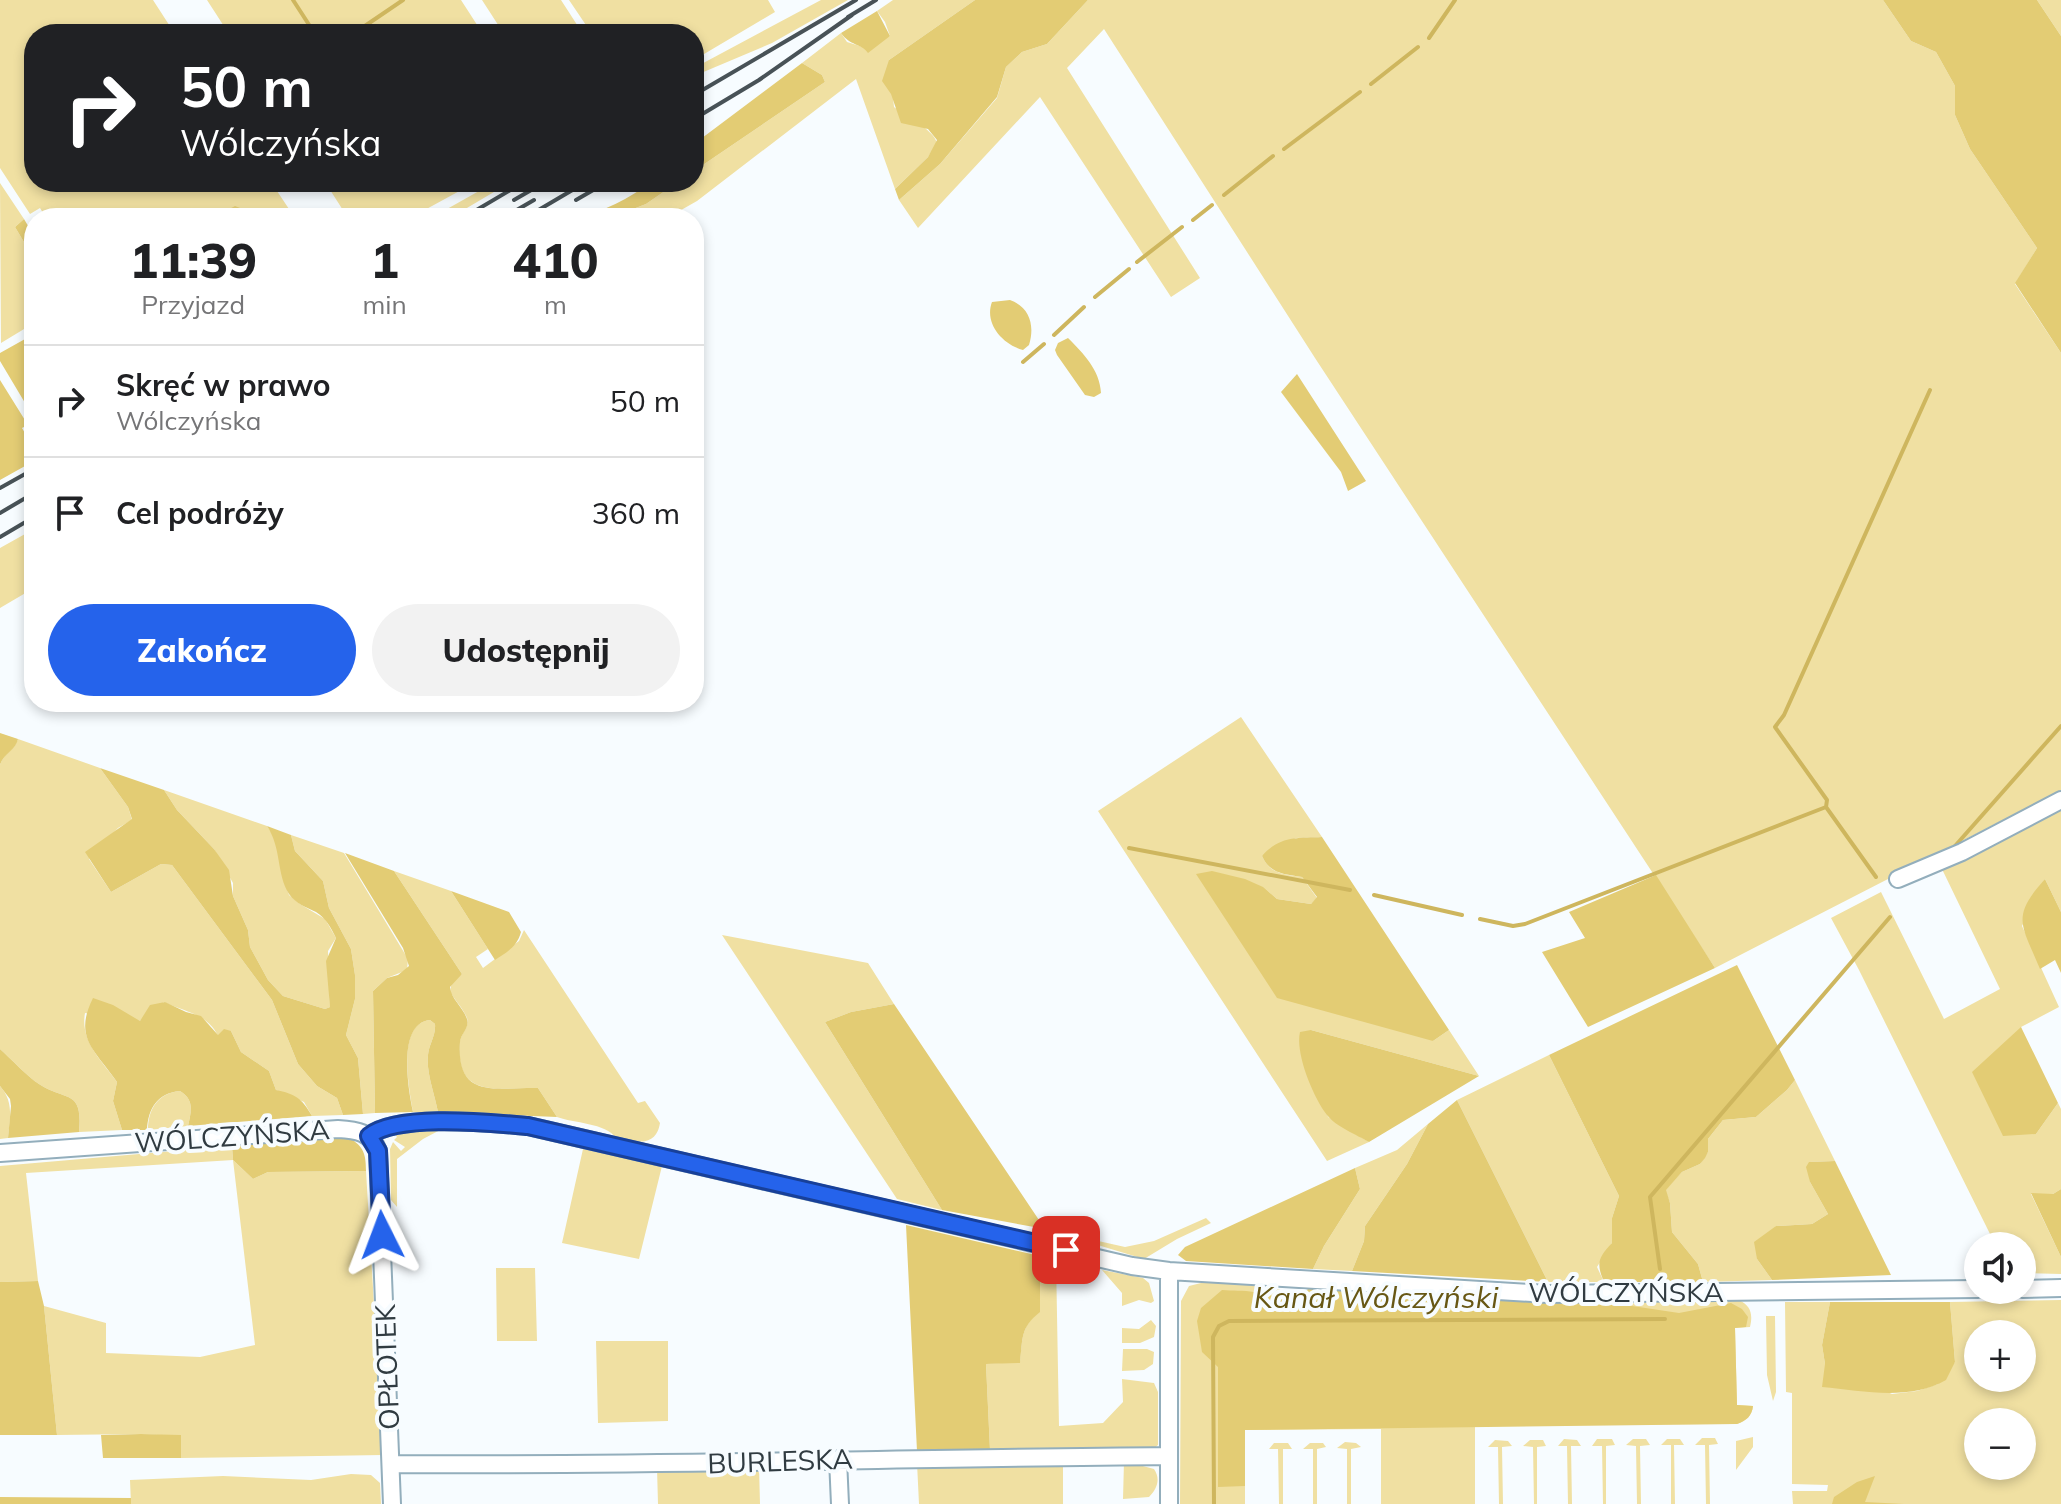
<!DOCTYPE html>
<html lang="pl">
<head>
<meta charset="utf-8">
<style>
	body { margin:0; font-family:Mulish,sans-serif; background:#f2f2f2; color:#202124; height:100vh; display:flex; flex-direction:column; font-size:30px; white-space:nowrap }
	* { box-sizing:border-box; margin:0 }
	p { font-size:26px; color:#757577 }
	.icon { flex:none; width:44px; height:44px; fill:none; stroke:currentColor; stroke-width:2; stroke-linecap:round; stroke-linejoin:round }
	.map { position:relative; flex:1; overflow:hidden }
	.panel { position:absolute; left:24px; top:208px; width:680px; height:504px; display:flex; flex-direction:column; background:#fff; border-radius:32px; box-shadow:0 4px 12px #0003 }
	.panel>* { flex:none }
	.top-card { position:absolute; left:24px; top:24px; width:680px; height:168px; border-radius:32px; box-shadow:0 4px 12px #0003; background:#202124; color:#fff; overflow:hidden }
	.tools { position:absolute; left:1964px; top:1232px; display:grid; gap:16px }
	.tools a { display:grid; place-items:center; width:72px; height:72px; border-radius:50%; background:#fff; box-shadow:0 4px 12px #0003; font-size:40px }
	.pin { position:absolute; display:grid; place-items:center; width:68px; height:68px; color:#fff; margin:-34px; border-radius:16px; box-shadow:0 4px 12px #0006 }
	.me { position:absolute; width:88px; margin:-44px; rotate:357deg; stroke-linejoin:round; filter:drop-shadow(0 0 6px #0008) }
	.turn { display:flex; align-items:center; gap:28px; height:168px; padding:0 24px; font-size:36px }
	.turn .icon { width:104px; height:104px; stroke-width:2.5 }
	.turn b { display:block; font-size:56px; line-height:68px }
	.eta { display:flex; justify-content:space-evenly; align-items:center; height:136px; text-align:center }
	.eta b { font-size:48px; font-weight:800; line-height:56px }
	.button { display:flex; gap:16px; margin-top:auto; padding:16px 24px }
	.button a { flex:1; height:92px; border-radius:48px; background:#2563eb; color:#fff; font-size:32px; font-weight:800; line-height:92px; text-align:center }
	.button a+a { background:#f2f2f2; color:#202124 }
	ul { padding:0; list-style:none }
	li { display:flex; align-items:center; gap:24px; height:112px; padding:0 24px; border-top:2px solid #e0e0e0 }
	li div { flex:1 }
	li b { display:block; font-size:30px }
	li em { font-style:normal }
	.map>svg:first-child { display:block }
	.green { fill:#f0e0a2; fill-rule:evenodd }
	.forest { fill:#e3cc74 }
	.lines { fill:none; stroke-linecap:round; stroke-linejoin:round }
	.stream { stroke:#ceb65e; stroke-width:4 }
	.minor-casing { stroke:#93aebc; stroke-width:20 }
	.minor { stroke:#fff; stroke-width:16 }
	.rail { stroke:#485257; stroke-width:4 }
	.route-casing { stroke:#184099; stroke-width:20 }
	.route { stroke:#2563eb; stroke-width:14 }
	.labels { text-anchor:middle; stroke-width:8; stroke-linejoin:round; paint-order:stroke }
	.street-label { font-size:28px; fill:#303b41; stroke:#f7fcff }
	.water-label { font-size:30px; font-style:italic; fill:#675714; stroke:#f7fcff }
</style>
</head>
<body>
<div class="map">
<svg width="2061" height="1504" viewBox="0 0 2061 1504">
	<rect width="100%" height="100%" fill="#f7fcff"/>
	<!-- green -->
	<path class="green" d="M0 0H153L175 34H34V182H271L295 218H252L245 210H225L213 218H46L40 208 30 214 0 168Z
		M207 0H461L483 34H229Z
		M482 0H561L583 34H504Z
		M569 0H768L775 12 694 60V34H592Z
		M821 0H848L772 43 694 76V68Z
		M893 0H975L889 60 894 107C907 117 933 129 937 143L928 157 895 189 856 79 697 201 667 218H610L646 204 678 182H694V171L825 82 822 75 802 63 841 33 847 42 863 47 890 36 885 22 877 11Z
		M1088 0H1883L1911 41 1936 52 1955 86V115L1970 149 2037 248 2015 284 2061 353V790L1715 968 1315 358 1104 29 1067 68 1200 278 1171 297 1040 97 918 228 899 200 940 164 997 98 1006 67 1022 52 1047 44Z
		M2037 0H2061V36Z
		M325 182H476L410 218H348Z
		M495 182H511L450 218H431Z
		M0 183 24 219 15 227 34 259V323L1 343Z
		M34 529V588L0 608V548Z
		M1241 717 1322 837 1296 838 1262 856C1270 874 1283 874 1302 877L1317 898 1311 904 1277 899 1263 887 1433 1041 1449 1030 1479 1076 1311 1030 1328 1117 1369 1142 1327 1161 1098 811Z
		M18 739 100 768 128 807 132 820 118 828 89 859 111 892 161 864 172 865 272 1000 298 1064 317 1086 337 1098 343 1115 312 1116 304 1102 276 1090 269 1071 241 1052 231 1031 218 1036C208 1014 185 1012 164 1002L140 1021 85 1013C80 1041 101 1060 117 1082L113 1101 122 1130 79 1132C83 1088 66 1102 39 1084 28 1077 11 1059 0 1049V765C3 754 15 750 18 739Z
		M164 790 267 826 277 841 283 878 289 895 300 904 325 919 336 938 328 951 330 1007 325 1009 283 996 268 980 250 947 248 930 233 896V883L214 849 177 810Z
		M2061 805V912L2045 879 2022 926 2059 1007 2021 1027 2036 1134 2058 1103 2061 1109V1189L2053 1194H2031L2061 1257V1274L2022 1273V1246H1996L1859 970 1831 918 1881 892 1944 1019 2000 989 1941 867Z
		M291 835 344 853 408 959 407 970 387 978 373 991 375 1113 363 1114 358 1058 346 1035 355 999V975L351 949 329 908 323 881 295 851Z
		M394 871 451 891 488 949 476 957 483 968 519 941 524 930 638 1103 645 1101 660 1123C656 1148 635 1142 616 1138 606 1123 573 1123 557 1117L538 1088C497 1088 454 1099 460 1041 461 1033 470 1027 467 1018 464 1010 455 1000 450 992L452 981 462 974Z
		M722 935 868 963 894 1004 851 1012 825 1022 942 1210 897 1199Z
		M430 1020 435 1024C436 1036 429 1044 428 1055 426 1073 435 1095 438 1112H413C409 1089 396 1023 430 1020Z
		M1549 1055 1619 1196 1612 1218V1243L1597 1267 1604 1282H1548L1457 1100Z
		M1795 1080 1835 1161 1809 1162 1810 1182 1828 1214 1812 1224 1776 1226 1757 1259 1772 1280 1703 1282 1698 1264 1672 1232 1670 1203 1665 1190 1682 1172 1700 1164 1708 1152V1139L1723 1120 1756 1117 1787 1090Z
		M0 1086C14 1102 10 1117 8 1138L0 1139Z
		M180 1091C195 1100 191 1112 188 1126L148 1130C148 1109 158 1093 180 1091Z
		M1428 1124 1407 1164 1365 1226 1364 1241 1352 1271 1313 1269 1324 1246 1360 1189 1355 1168 1397 1150Z
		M442 1129 423 1139 397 1159V1207L391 1200 390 1149 393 1142 401 1151 405 1147 394 1140 397 1137 395 1134Z
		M232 1146 233 1160 253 1179 268 1172 366 1171 383 1455 181 1458V1436L141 1434 57 1435 44 1306 106 1323V1353L200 1357 255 1345 233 1160 26 1173 38 1281 0 1282V1166Z
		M583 1149 662 1166 639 1259 562 1243Z
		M1206 1218 1211 1223 1177 1239 1144 1259 1045 1229 1125 1247 1154 1241Z
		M1040 1256 1056 1259 1059 1426 1103 1423 1123 1402 1122 1379 1154 1383 1158 1392V1445L1153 1449 1124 1451 1123 1448 990 1450 986 1364 1020 1362C1023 1338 1020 1328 1040 1311Z
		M496 1268H535L537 1341H497Z
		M1102 1270 1143 1278 1149 1283 1154 1301 1151 1303 1139 1300 1122 1306V1293Z
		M1209 1281 1262 1285 1300 1295 1314 1285 1551 1301 1612 1303 1739 1300C1751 1306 1753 1314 1750 1327L1735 1328 1737 1405 1753 1406C1752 1416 1746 1421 1737 1424L1475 1425V1504H1381V1429L1245 1430V1504H1180L1181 1301 1189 1286Z
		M2061 1300V1504H1793L1792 1491H1827L1828 1485 1792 1484V1393L1786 1392 1785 1302H1830L1822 1345 1825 1364 1892 1394 1917 1391 1938 1384 1955 1362 1950 1302ZM1978 1334H2022V1378H1978ZM1978 1422H2022V1466H1978Z
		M1766 1316H1775L1776 1392 1773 1401 1767 1375Z
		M1151 1320 1156 1326 1154 1337 1140 1343H1122V1328L1139 1329Z
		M596 1341H668V1421L598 1423Z
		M1123 1349H1147L1154 1352 1153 1364 1144 1370 1122 1371Z
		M1753 1437V1447L1736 1470V1441Z
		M1702 1438H1715L1718 1444 1709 1445 1710 1504H1706L1705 1445H1695Z
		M1564 1439 1577 1440 1581 1446H1571L1572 1504H1568L1567 1446H1558Z
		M1597 1439H1612L1615 1445 1606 1446V1504H1603L1602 1446H1592Z
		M1633 1439H1646L1650 1445 1640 1446 1641 1504H1637L1636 1446 1626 1445Z
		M1667 1439H1680L1684 1445H1674L1675 1504H1671V1445H1661Z
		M1495 1440 1508 1441 1512 1446 1502 1447 1503 1504H1499L1498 1447H1488Z
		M1530 1440H1543L1546 1446 1537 1447V1504H1534L1533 1447 1523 1446Z
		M1345 1442 1356 1443 1361 1447 1351 1449V1504H1347V1449L1337 1448Z
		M1274 1443H1288L1292 1449H1283V1504H1279L1278 1449H1269Z
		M1310 1443H1323L1326 1447 1317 1449V1504H1313V1449H1303Z
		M1063 1461V1504H919L917 1463Z
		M1124 1461 1154 1469C1161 1479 1157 1489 1149 1497L1123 1499Z
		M759 1465 760 1504H658L657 1468Z
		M351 1474 371 1475 380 1483 381 1504H131L130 1480 223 1476 311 1480Z"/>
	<!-- forest -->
	<path class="forest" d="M975 0H1088L1047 44 1022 52 1006 67 997 97 940 164 899 200 895 189 928 157 937 140 928 129 901 123 891 94 882 81 889 60Z
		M1883 0H2037L2061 36V353L2015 283 2037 248 1970 149 1955 115V86L1936 52 1911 41Z
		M877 11 890 36 868 53C861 43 850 46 841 33Z
		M802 63 822 75 825 82 694 171V144Z
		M651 182H678L646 204 615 216 577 218C604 211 629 199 651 182Z
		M235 206 245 210 252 218H213Z
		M24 219 34 236V259L15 227Z
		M1010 300C1030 307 1035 326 1029 345L1023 350C1002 344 984 323 992 302Z
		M34 334V418L0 361V353Z
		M1068 338C1083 353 1100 370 1101 393L1094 397 1085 395 1057 355 1055 350 1058 343Z
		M1297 374 1366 481 1348 491 1341 472 1281 392Z
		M0 380 28 425 22 428 34 449V461L0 480Z
		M0 733 18 739C16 750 3 754 0 765Z
		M100 768 164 790 177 810 214 849 229 870 233 896 248 930 250 947 268 980 283 996 325 1009 330 1007 326 961 336 938C331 928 326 918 316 912 306 907 296 904 289 894 276 873 282 849 267 826L291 835 295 851 323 881 329 908 351 949 355 975V999L346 1035 358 1058 363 1114 343 1115 337 1098 317 1086 298 1064 272 1000 172 865 161 864 111 892 85 852 132 819 128 807Z
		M1322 837 1449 1030 1433 1041 1277 998 1196 874 1212 871 1245 879 1263 887 1277 899 1311 904 1317 897 1302 877C1284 874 1270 874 1262 856 1279 836 1297 838 1322 837Z
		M345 853 394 871 462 974 450 987C451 999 463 1007 467 1019 470 1028 461 1033 460 1042 456 1101 497 1087 538 1088L557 1117 438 1112C435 1095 426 1073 428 1055 429 1044 436 1036 435 1024L430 1020C397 1023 408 1089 413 1112L375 1113 373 991 387 978 398 975 409 966 403 948Z
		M1656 875 1715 968 1588 1027 1542 952 1585 938 1569 912Z
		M2045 879 2061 912V973L2055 960 2040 969C2022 925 2010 918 2045 879Z
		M451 891 509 912 521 932C517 947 507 952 495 960Z
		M1737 965 1795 1080 1787 1090 1756 1117 1723 1120 1708 1139V1152L1705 1158 1700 1164 1682 1172 1666 1190 1670 1203 1672 1232 1698 1264 1703 1282H1604C1596 1263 1598 1258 1612 1243V1218L1619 1196 1549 1055Z
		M93 998 113 1005 140 1021 150 1005 165 1002 186 1012 201 1016 218 1035 224 1029 231 1031 241 1052 269 1071 276 1090C295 1094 302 1098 312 1116L188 1126C191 1112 195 1100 180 1091 157 1093 148 1109 147 1130H122L113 1101 117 1082C95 1050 73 1038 93 998Z
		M894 1004 1045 1229 942 1210 825 1022 851 1012Z
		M2021 1027 2058 1103 2036 1134 2003 1136 1972 1072Z
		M1311 1030 1479 1076 1369 1142C1357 1135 1335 1126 1327 1115 1313 1097 1295 1053 1300 1032Z
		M0 1049C11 1059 28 1077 39 1084 66 1102 83 1088 79 1132L8 1138 11 1106 10 1099 0 1086Z
		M1457 1100 1548 1282 1352 1271 1364 1241 1365 1226 1407 1164 1428 1124Z
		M349 1138C364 1146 366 1155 366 1171L268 1172 253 1179 233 1160 232 1146Z
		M1835 1161 1891 1275 1772 1280 1757 1259 1754 1242 1776 1226 1812 1224 1828 1214 1810 1182 1806 1167 1809 1162Z
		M1355 1168 1360 1189 1324 1246 1313 1269 1186 1261 1178 1255 1185 1247Z
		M2061 1189V1257L2031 1193 2053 1194Z
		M906 1225 1040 1256V1312C1020 1328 1023 1338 1020 1363L986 1364 990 1450 917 1451Z
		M38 1281 44 1306 57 1435H0V1282Z
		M1314 1285 1612 1303 1679 1313 1731 1303 1742 1309 1748 1317 1746 1327 1735 1328 1737 1405 1753 1406C1752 1416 1746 1421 1737 1424L1245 1430V1486L1218 1487V1367L1202 1352 1197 1321 1201 1308 1222 1290C1232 1291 1244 1290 1254 1292 1283 1296 1288 1305 1314 1285Z
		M1830 1302H1950L1955 1362 1946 1380C1909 1401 1863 1391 1822 1387L1825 1364 1822 1345Z
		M141 1434 181 1435V1458H103L101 1435Z
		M1875 1476 1865 1502 1904 1504H1832L1834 1497 1857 1482Z
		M0 1497 131 1498V1504H0Z"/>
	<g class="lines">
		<!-- stream -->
		<path class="stream" d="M293 0 315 34
			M353 34 403 0
			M1429 38 1455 0
			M1371 84 1418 47
			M1284 149 1360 92
			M1224 195 1273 156
			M1193 220 1212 205
			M1137 262 1182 227
			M1095 297 1129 269
			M1054 335 1084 307
			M1023 362 1044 344
			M1955 846 2061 726
			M1129 848 1350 890
			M1876 877 1826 807 1827 800 1775 727 1784 715 1930 390
			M1374 895 1462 915
			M1480 919 1513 926 1525 924 1826 807
			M1660 1269 1650 1197 1890 917
			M1214 1504 1213 1337 1219 1326 1229 1321 1665 1319"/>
		<defs>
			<path id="minor" d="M1898 879 1962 852 2061 800
				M369 1136C398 1113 491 1123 528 1126L1132 1266 1169 1271 1547 1294 1978 1289
				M0 1153 338 1129C357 1130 371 1132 378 1151L392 1504
				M1169 1271V1504
				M2022 1289 2061 1288
				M838 1459 840 1504
				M391 1464C650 1466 910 1458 1169 1456"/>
		</defs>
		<!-- minor casing -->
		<use href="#minor" class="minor-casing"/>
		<!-- minor -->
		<use href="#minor" class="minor"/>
		<!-- rail -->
		<path class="rail" d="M848 17 876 0
			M694 95 856 0
			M694 119 759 80 852 15
			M514 200 545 182
			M576 200 607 182
			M463 218 524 182
			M503 218 534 200
			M525 218 586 182
			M0 488 34 469
			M0 513 34 493
			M0 537 34 517"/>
	</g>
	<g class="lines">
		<defs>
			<path id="route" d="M382 1235 378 1151 369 1136C398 1113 491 1123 528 1126L1066 1250"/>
		</defs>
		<!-- route casing -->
		<use href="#route" class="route-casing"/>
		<!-- route -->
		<use href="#route" class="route"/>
	</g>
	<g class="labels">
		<!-- street labels -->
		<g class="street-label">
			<text transform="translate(232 1136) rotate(-4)" y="10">WÓLCZYŃSKA</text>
			<text x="1626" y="1302">WÓLCZYŃSKA</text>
			<text transform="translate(387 1367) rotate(-92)" y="10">OPŁOTEK</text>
			<text transform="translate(780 1461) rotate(-2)" y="10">BURLESKA</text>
		</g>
		<!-- water labels -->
		<g class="water-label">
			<text x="1376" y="1308">Kanał Wólczyński</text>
		</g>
	</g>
</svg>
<div class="tools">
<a><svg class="icon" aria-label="sound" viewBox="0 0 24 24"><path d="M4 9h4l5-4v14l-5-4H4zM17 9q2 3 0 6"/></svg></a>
<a>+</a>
<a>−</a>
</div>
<div class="pin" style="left:1066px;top:1250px;background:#d93025"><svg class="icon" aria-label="arrive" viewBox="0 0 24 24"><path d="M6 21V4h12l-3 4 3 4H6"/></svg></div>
<svg class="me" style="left:382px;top:1235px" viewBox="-20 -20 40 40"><path d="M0-17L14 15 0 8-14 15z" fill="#2563eb" stroke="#fff" stroke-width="4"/></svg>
<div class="top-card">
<div class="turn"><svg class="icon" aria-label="right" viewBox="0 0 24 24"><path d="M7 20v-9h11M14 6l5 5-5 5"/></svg><div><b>50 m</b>Wólczyńska</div></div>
</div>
<section class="panel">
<div class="eta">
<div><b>11:39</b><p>Przyjazd</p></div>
<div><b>1</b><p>min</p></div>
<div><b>410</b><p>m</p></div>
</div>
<ul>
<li><svg class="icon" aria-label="right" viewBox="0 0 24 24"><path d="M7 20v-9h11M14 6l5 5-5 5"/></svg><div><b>Skręć w prawo</b><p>Wólczyńska</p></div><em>50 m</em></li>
<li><svg class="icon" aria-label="arrive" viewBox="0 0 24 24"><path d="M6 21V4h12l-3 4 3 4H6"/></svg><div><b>Cel podróży</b></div><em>360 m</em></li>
</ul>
<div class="button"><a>Zakończ</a><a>Udostępnij</a></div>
</section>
</div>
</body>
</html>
